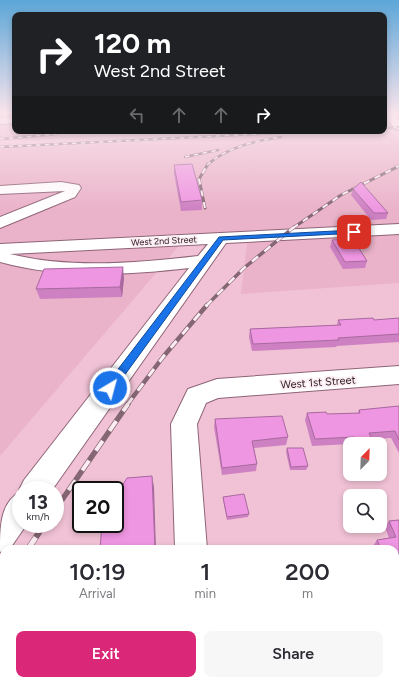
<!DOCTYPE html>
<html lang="en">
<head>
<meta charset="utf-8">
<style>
	body { margin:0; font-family:Figtree,sans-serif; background:#f7f7f7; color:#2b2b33; height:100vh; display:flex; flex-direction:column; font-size:15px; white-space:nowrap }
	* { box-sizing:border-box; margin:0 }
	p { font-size:13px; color:#7c7c81 }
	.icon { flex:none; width:22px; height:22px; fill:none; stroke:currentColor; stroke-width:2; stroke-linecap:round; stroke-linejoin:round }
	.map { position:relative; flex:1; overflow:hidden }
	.panel { position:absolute; left:0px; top:545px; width:399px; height:140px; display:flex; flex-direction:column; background:#fff; border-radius:12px 12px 0 0; box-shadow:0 2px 6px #0003 }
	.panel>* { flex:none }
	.banner { position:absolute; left:12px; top:12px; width:375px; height:122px; border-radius:8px; box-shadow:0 2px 6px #0003; background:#202124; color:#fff; overflow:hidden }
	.needle { width:26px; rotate:23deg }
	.buttons { position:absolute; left:343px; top:437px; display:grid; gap:8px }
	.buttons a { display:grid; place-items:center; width:44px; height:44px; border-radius:8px; background:#fff; box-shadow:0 2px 6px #0003; font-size:20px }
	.speed { position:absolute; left:12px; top:481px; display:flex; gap:8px; font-size:20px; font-weight:700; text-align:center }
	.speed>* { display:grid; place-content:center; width:52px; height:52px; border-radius:50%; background:#fff; box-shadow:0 2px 6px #0003; line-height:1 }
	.speed small { font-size:10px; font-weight:400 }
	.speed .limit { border:2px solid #111; border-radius:6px; background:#fff; color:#111 }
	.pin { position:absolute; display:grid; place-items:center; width:34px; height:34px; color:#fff; margin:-17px; border-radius:8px; box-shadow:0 2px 6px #0006 }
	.me { position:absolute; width:44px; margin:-22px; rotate:37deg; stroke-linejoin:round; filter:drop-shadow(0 0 3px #0008) }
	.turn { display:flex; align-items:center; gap:14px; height:84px; padding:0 16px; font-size:18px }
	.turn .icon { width:52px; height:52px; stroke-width:2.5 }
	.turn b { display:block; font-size:28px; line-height:34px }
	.lanes { display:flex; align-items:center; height:38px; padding:0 16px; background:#0003; justify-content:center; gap:20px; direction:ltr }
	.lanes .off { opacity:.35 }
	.eta { display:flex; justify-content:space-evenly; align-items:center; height:68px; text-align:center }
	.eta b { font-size:24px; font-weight:600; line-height:28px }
	.action { display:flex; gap:8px; margin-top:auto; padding:8px 16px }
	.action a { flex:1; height:46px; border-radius:8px; background:#db2777; color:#fff; font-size:16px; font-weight:600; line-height:46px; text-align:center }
	.action a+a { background:#f7f7f7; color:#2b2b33 }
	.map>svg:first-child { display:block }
	.built { fill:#eab3c9 }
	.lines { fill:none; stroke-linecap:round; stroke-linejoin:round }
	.minor-casing { stroke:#8e6476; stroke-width:2 }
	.minor { fill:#fff; fill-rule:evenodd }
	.rail-far5-casing { stroke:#856773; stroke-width:2.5 }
	.rail-far4-casing { stroke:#856773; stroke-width:3 }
	.rail-far3-casing { stroke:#856773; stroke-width:3.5 }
	.rail-far2-casing { stroke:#856773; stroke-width:4.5 }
	.rail-far1-casing { stroke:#856773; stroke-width:5.5 }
	.rail-casing { stroke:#856773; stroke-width:6 }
	.rail-far5 { stroke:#fcedf3; stroke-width:1.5; stroke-dasharray:4.5; stroke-linecap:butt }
	.rail-far4 { stroke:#fcedf3; stroke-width:2; stroke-dasharray:6; stroke-linecap:butt }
	.rail-far3 { stroke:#fcedf3; stroke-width:2.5; stroke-dasharray:8; stroke-linecap:butt }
	.rail-far2 { stroke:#fcedf3; stroke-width:3; stroke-dasharray:9; stroke-linecap:butt }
	.rail-far1 { stroke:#fcedf3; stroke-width:4; stroke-dasharray:12; stroke-linecap:butt }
	.rail { stroke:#fcedf3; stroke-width:5; stroke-dasharray:14; stroke-linecap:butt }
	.wall { fill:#ce81c2 }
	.shaded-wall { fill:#a7699e }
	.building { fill:#ef96e2; stroke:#a7699e }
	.route { fill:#1a73e8; stroke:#114b97 }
	.labels { text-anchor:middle; stroke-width:3.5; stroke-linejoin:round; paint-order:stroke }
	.far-street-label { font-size:9px; fill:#322128; stroke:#fcedf3 }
	.street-label { font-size:11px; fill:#322128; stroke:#fcedf3 }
</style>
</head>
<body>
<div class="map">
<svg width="399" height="685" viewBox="0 0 399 685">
	<rect width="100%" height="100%" fill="#f1c2d5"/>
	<!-- built -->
	<path class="built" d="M0 114H15V131H225L0 141Z
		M384 129H388L399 140V283L241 294 247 243 179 246 0 456V149L345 131H384Z"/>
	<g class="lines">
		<defs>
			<path id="minor" d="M384 114H394L399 120V130L395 129Z
				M15 117V123L0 124V118Z
				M61 182 79 185 81 188 75 197 0 228V217L65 191 0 194V186Z
				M399 224V234L226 243 52 490H21V524H27L11 547 0 552C0 527 0 503 20 492L19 490 24 480 189 268C127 275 61 279 0 262V244ZM208 244 198 256C137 263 70 269 10 254Z
				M399 366V384L218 398 206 403 197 424 207 549H175L171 424 188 389 217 379Z
				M179 681H219V685H179Z"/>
		</defs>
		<!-- minor casing -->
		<use href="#minor" class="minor-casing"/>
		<!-- minor -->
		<use href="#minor" class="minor"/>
		<defs>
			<path id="rail-far5" d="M384 128 399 127
				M0 139 57 134
				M0 147 316 131
				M185 157 218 150
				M207 165C227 147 255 141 281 137"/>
			<path id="rail-far4" d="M205 208 199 179 208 164
				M293 228 341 195 399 166"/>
			<path id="rail-far3" d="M206 306 244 268 294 227"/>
			<path id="rail-far2" d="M127 405 163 357 207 305"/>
			<path id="rail-far1" d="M55 510 128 404
				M41 529 45 524"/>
			<path id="rail" d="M28 549 42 528
				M0 591 4 585"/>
		</defs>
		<!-- rail-far5 casing -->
		<use href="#rail-far5" class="rail-far5-casing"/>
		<!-- rail-far4 casing -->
		<use href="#rail-far4" class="rail-far4-casing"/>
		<!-- rail-far3 casing -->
		<use href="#rail-far3" class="rail-far3-casing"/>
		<!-- rail-far2 casing -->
		<use href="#rail-far2" class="rail-far2-casing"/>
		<!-- rail-far1 casing -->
		<use href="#rail-far1" class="rail-far1-casing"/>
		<!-- rail casing -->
		<use href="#rail" class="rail-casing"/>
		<!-- rail-far5 -->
		<use href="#rail-far5" class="rail-far5"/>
		<!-- rail-far4 -->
		<use href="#rail-far4" class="rail-far4"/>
		<!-- rail-far3 -->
		<use href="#rail-far3" class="rail-far3"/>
		<!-- rail-far2 -->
		<use href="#rail-far2" class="rail-far2"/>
		<!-- rail-far1 -->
		<use href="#rail-far1" class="rail-far1"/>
		<!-- rail -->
		<use href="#rail" class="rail"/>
	</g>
	<!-- wall -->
	<path class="wall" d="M71 131H97L71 132Z
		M174 165 202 200V210L181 211 174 174Z
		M353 189 388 213 386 219 371 220 351 195Z
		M332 240 367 261 365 268 343 269 330 247Z
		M124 278 122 297 40 299 36 289Z
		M399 318V342L337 346 336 347 252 351 249 337 250 329 337 325 338 320H374Z
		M399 406V453L391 438 372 439 374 444H351L312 446 305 420 307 413 327 414 358 413 359 410Z
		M215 419 288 437 286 445 254 448 257 464 256 471 222 475 214 427Z
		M287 448 308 466 306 470H290L286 452Z
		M223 497 249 514 248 517 227 520 223 500Z
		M399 520V559H395V549H374L373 546 377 540 389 538 385 527 389 521Z
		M399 596V677L395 678V597Z
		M258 681H276L258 684Z"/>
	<!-- shaded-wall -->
	<path class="shaded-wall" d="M123 267 124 278 122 297 120 287Z
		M152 476 154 487 156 549H155Z
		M155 681H157V685H155Z"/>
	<!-- building -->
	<path class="building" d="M192 164 202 200 181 202 174 165Z
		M361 182 388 213H374L353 189Z
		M353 239 367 261 345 262 332 240Z
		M123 267 120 287 36 289 44 269Z
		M373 318 374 320 399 318V334L338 338 339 340 253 344 250 329 341 325 338 320Z
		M399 406V440L395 431 369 433 374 444H357L354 437 315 439 307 413 326 412 327 414 360 413 359 410Z
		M282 416 288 437 252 441 257 464 222 468 215 419Z
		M287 448H303L308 466 291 467Z
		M152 476 155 549H100L102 524H115V497L127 478Z
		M244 494 249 514 227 517 223 497Z
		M399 520V554H395V549H381L377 540 396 537 389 521Z
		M399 596V675H395V597Z
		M10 681H155V685H9Z"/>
	<!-- sky -->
	<linearGradient id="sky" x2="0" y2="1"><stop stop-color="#5ca6d8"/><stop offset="0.54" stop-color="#f9e4ec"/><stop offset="1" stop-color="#f9e4ec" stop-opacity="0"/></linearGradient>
	<rect width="399" height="210" fill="url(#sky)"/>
	<!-- route -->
	<path class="route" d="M354 230H357V233L223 240 113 391H106L105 388 106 385 219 237Z"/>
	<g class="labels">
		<!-- far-street labels -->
		<g class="far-street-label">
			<text transform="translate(164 241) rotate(-3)" y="3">West 2nd Street</text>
		</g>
		<!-- street labels -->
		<g class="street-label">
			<text transform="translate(318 382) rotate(-4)" y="4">West 1st Street</text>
		</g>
	</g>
</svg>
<div class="buttons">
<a><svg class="needle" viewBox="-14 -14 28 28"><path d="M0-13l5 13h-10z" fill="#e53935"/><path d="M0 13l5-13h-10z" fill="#7c7c81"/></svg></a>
<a><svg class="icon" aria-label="search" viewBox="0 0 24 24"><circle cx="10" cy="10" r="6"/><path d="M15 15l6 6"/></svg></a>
</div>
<div class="speed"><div>13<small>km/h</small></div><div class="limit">20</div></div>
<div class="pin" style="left:354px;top:232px;background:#d93025"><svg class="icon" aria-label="arrive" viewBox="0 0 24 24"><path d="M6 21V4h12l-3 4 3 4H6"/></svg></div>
<svg class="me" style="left:110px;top:388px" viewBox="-20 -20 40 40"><circle r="17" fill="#1a73e8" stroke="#fff" stroke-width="3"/><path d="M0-11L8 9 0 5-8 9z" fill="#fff"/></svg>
<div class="banner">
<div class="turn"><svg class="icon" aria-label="right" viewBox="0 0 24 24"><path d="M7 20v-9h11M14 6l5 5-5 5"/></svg><div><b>120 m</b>West 2nd Street</div></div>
<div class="lanes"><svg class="icon off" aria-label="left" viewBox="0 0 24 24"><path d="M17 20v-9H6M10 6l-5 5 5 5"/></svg><svg class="icon off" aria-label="ahead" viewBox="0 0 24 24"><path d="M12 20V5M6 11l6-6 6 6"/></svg><svg class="icon off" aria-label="ahead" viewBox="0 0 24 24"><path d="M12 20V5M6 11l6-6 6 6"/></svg><svg class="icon" aria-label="right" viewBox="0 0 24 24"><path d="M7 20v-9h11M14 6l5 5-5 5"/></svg></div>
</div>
<section class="panel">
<div class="eta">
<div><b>10:19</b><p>Arrival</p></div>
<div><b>1</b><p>min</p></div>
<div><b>200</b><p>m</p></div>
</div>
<div class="action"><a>Exit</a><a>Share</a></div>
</section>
</div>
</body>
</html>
